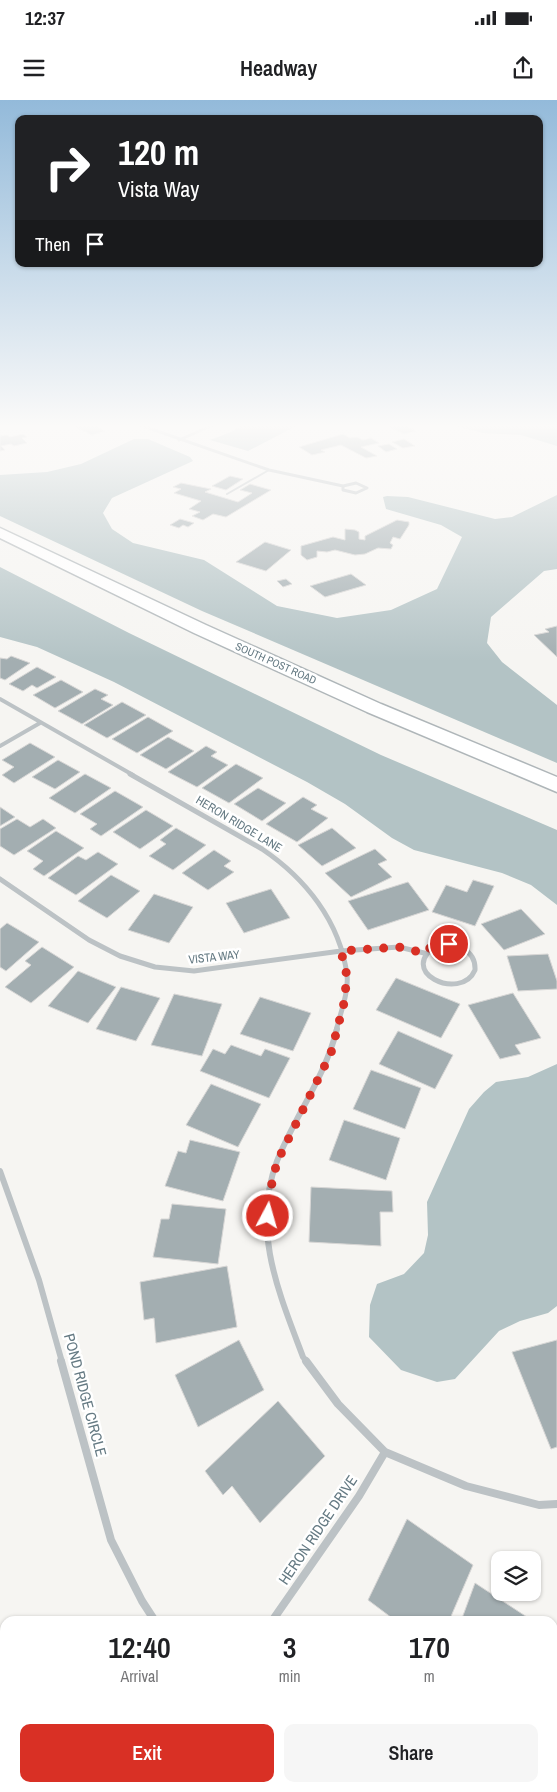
<!DOCTYPE html>
<html lang="en">
<head>
<meta charset="utf-8">
<style>
	body { margin:0; font-family:"Archivo Narrow",sans-serif; background:#f6f6f6; color:#202124; height:100vh; display:flex; flex-direction:column; font-size:19px; white-space:nowrap }
	* { box-sizing:border-box; margin:0 }
	p { font-size:16px; color:#757577 }
	.icon { flex:none; width:28px; height:28px; fill:none; stroke:currentColor; stroke-width:2; stroke-linecap:round; stroke-linejoin:round }
	.map { position:relative; flex:1; overflow:hidden }
	.panel { position:absolute; left:0px; top:1516px; width:558px; height:176px; display:flex; flex-direction:column; background:#fff; border-radius:15px 15px 0 0; box-shadow:0 1px 4px #0004 }
	.panel>* { flex:none }
	.hud { position:absolute; left:15px; top:15px; width:528px; height:152px; border-radius:10px; box-shadow:0 1px 4px #0004; background:#202124; color:#fff; overflow:hidden }
	.fabs { position:absolute; left:491px; top:1451px; display:grid; gap:10px }
	.fabs a { display:grid; place-items:center; width:50px; height:50px; border-radius:10px; background:#fff; box-shadow:0 1px 4px #0004; font-size:25px }
	.pin { position:absolute; display:grid; place-items:center; width:42px; height:42px; color:#fff; margin:-21px; border:2px solid #fff; border-radius:50%; box-shadow:0 1px 5px #0007 }
	.me { position:absolute; width:55px; margin:-28px; rotate:6deg; stroke-linejoin:round; filter:drop-shadow(0 0 4px #0008) }
	.turn { display:flex; align-items:center; gap:18px; height:105px; padding:0 20px; font-size:22px }
	.turn .icon { width:65px; height:65px; stroke-width:2.5 }
	.turn b { display:block; font-size:35px; line-height:42px }
	.then { display:flex; align-items:center; height:48px; padding:0 20px; background:#0003; gap:10px; font-size:19px }
	.eta { display:flex; justify-content:space-evenly; align-items:center; height:85px; text-align:center }
	.eta b { font-size:30px; font-weight:600; line-height:35px }
	.cta { display:flex; gap:10px; margin-top:auto; padding:10px 20px }
	.cta a { flex:1; height:58px; border-radius:10px; background:#d93025; color:#fff; font-size:20px; font-weight:600; line-height:58px; text-align:center }
	.cta a+a { background:#f6f6f6; color:#202124 }
	.status { display:flex; justify-content:space-between; align-items:center; height:35px; padding:0 25px; background:#fff; direction:ltr }
	.status svg { height:14px; fill:currentColor }
	header { display:flex; justify-content:space-between; align-items:center; height:65px; padding:0 20px; background:#fff; font-size:22px; font-weight:600 }
	.map>svg:first-child { display:block }
	.water { fill:#b3c3c5 }
	.building { fill:#a3aeb1; stroke:#d7d6d5 }
	.lines { fill:none; stroke-linecap:round; stroke-linejoin:round }
	.secondary-casing { stroke:#afb6b9; stroke-width:3 }
	.path { stroke:#b7bbbd; stroke-width:5; stroke-dasharray:4 4; stroke-linecap:butt }
	.lane { stroke:#bcc2c5; stroke-width:2 }
	.street-far4 { stroke:#bcc2c5; stroke-width:3 }
	.street-far3 { stroke:#bcc2c5; stroke-width:4 }
	.street-far2 { stroke:#bcc2c5; stroke-width:5 }
	.street-far1 { stroke:#bcc2c5; stroke-width:6 }
	.street { stroke:#bcc2c5; stroke-width:8 }
	.secondary { fill:#fff; fill-rule:evenodd }
	.route { stroke:#d93025; stroke-width:9; stroke-dasharray:0 16.2 }
	.labels { text-anchor:middle; stroke-width:5; stroke-linejoin:round; paint-order:stroke }
	.far-street-label { font-size:11px; fill:#657a83; stroke:#fff }
	.street-label { font-size:12px; fill:#657a83; stroke:#fff }
	.near-street-label { font-size:15px; fill:#657a83; stroke:#fff }
</style>
</head>
<body>
<div class="status"><b>12:37</b><svg viewBox="0 0 49 12"><path d="M0 12V9h3v3zM5 12V6h3v6zM10 12V3h3v9zM15 12V0h3v12zM26 1h20v11H26zM47 4h2v5h-2z"/></svg></div>
<header><svg class="icon" aria-label="menu" viewBox="0 0 24 24"><path d="M4 6h16M4 12h16M4 18h16"/></svg>Headway<svg class="icon" aria-label="share" viewBox="0 0 24 24"><path d="M12 15V3M7 8l5-5 5 5M5 13v7h14v-7"/></svg></header>
<div class="map">
<svg width="557" height="1692" viewBox="0 0 557 1692">
	<rect width="100%" height="100%" fill="#f6f5f2"/>
	<!-- water -->
	<path class="water" d="M243 325H298L248 351 210 340 231 332Z
		M452 325H557V346L521 335 483 333Z
		M134 339H148L190 357 193 361 112 398 103 413 112 429 133 443 204 460 277 506 337 518 391 510 437 489 462 437 441 425 386 409 383 397 387 396 408 397 495 419 512 417 557 395V469L544 471 491 517 487 543 502 562 557 605V663L202 511 0 416V375L47 372 81 364Z
		M0 467 129 533 381 655 557 730V805L531 785 502 773 414 750 392 738 345 704 307 682 114 582 37 547 0 537Z
		M557 964V1206L548 1213 520 1221 499 1231 455 1279 437 1282 401 1270 369 1237 370 1205 377 1184 404 1174 424 1153 428 1135 427 1102 469 1009 484 992 496 982 528 977Z
		M5 1683V1688H72L77 1692H0V1686Z"/>
	<!-- building -->
	<path class="building" d="M71 325H94L105 331 92 335Z
		M403 325 416 331 404 334 387 326Z
		M23 334 27 337 22 338 27 343 14 346 11 344 1 346 5 350 0 351V336L7 335 10 337Z
		M343 334 350 338 357 337 363 340 371 338 379 343 361 347 377 356 366 358 341 345 321 350 325 352 312 355 299 347Z
		M404 339 415 346 403 348 392 342Z
		M389 344 397 349 386 352 378 346Z
		M230 376 243 379 226 390 212 386Z
		M181 383 211 389 205 392 238 402 252 393 240 390 250 384 271 390 226 417 213 414 203 420 192 416 200 412 189 409 201 401 174 393 181 389 173 387Z
		M180 419 194 423 188 427 183 425 179 428 170 425Z
		M397 420 409 422V425L400 439 393 437 390 443 393 445 391 449 378 448 365 454 355 455 335 450 327 452 317 451V457L307 460 301 455V446L333 437 345 440V429L355 430 359 432V439L365 440V436Z
		M265 442 291 450 266 471 236 462Z
		M351 474 366 485 325 497 310 486Z
		M286 479 292 484 283 487 277 481Z
		M557 526V557L534 535 549 532 545 529Z
		M11 556 30 563 5 580 0 578V558L7 559Z
		M37 567 56 577 37 588 32 585 23 591 9 584Z
		M61 580 83 592 55 608 33 595Z
		M95 589 108 595 101 599 113 605 82 624 58 611Z
		M122 602 146 615 107 638 84 625Z
		M148 617 173 631 137 653 112 639Z
		M168 637 194 651 166 669 140 655Z
		M30 643 55 657 14 683 2 675 14 667 2 660Z
		M206 646 217 652 211 656 228 665 197 687 168 672Z
		M58 660 80 672 55 689 32 677Z
		M236 664 263 678 229 703 202 688Z
		M85 674 111 688 75 713 49 698Z
		M258 688 286 703 262 721 234 704Z
		M115 691 143 707 101 736 90 729 97 724 80 714Z
		M303 697 317 705 311 709 328 718 297 742 266 724Z
		M0 707 15 717 0 726Z
		M146 710 173 726 140 749 113 732Z
		M17 719 30 727 43 719 56 728 14 755 0 746V729Z
		M176 728 206 745 173 770 149 756 166 744 160 740Z
		M332 728 356 748 322 766 298 745Z
		M56 731 84 748 44 776 33 769 43 761 27 751Z
		M375 749 387 760 378 764 392 777 351 797 325 773Z
		M214 750 231 761 224 766 234 772 208 790 182 773Z
		M98 752 118 764 76 795 48 778 78 756 86 760Z
		M111 775 140 791 107 818 78 801Z
		M473 780 494 786 475 826 432 812 446 785 467 792Z
		M408 782 429 810 368 830 348 801Z
		M271 789 290 818 244 833 226 803Z
		M154 794 193 807 169 843 128 830Z
		M521 809 545 834 504 850 481 824Z
		M7 823 39 842 6 871 0 867V829Z
		M42 847 74 867 31 903 5 887 31 865 25 861Z
		M548 854 557 881V889L518 891 507 856Z
		M78 871 116 887 88 923 48 906Z
		M396 878 460 904 441 938 376 910Z
		M121 887 160 898 136 941 96 929Z
		M513 893 541 938 515 945 521 954 500 959 468 905Z
		M174 894 222 904 202 956 151 945Z
		M260 897 311 913 293 951 240 934Z
		M398 931 453 955 435 989 379 964Z
		M231 945 261 956 265 949 290 958 269 998 200 971 213 949 225 954Z
		M371 970 421 988 405 1029 353 1009Z
		M211 984 261 1004 238 1047 186 1025Z
		M344 1020 400 1038 386 1080 329 1060Z
		M190 1040 240 1052 223 1101 165 1086 178 1051 186 1053Z
		M311 1087 392 1091 393 1112H380L381 1146 309 1142Z
		M172 1104 226 1109 218 1164 153 1157 161 1119H169Z
		M227 1166 237 1227 156 1243 154 1218 144 1220 140 1182Z
		M239 1240 264 1290 198 1327 175 1275Z
		M557 1240V1347L551 1349 512 1252Z
		M278 1301 325 1356 260 1423 232 1386 223 1395 205 1371Z
		M407 1419 473 1465 449 1521H396L368 1500Z
		M475 1483 533 1521H461Z
		M552 1530 557 1532V1684L552 1681Z"/>
	<g class="lines">
		<defs>
			<path id="secondary" d="M0 428 206 525 381 604 557 677V692L367 612 194 533 0 438Z"/>
		</defs>
		<!-- secondary casing -->
		<use href="#secondary" class="secondary-casing"/>
		<!-- path -->
		<path class="path" d="M191 1692 194 1688"/>
		<!-- lane -->
		<path class="lane" d="M227 394 269 370"/>
		<!-- street-far4 -->
		<path class="street-far4" d="M140 325 269 370 343 386
			M179 340 213 325
			M356 383 367 388 356 393 343 390V386Z"/>
		<!-- street-far3 -->
		<path class="street-far3" d="M0 599 133 675
			M0 646 40 623"/>
		<!-- street-far2 -->
		<path class="street-far2" d="M130 674 262 749C305 778 340 821 347 875 349 892 340 914 336 931
			M0 779 89 840 120 856 155 867 194 871 341 851 399 847 424 853
			M439 844C456 844 476 849 475 870 461 903 393 871 439 844Z"/>
		<!-- street-far1 -->
		<path class="street-far1" d="M0 1071 39 1180 62 1262
			M307 1262 303 1257C279 1193 251 1130 277 1061 295 1016 325 977 337 929"/>
		<!-- street -->
		<path class="street" d="M61 1261 111 1440 142 1501 155 1521
			M306 1261 338 1304 385 1352 466 1386 539 1405 557 1404
			M272 1521 359 1396 385 1352
			M290 1688 295 1692"/>
		<!-- secondary -->
		<use href="#secondary" class="secondary"/>
	</g>
	<!-- sky -->
	<linearGradient id="sky" x2="0" y2="1"><stop stop-color="#93bada"/><stop offset="0.58" stop-color="#fbfaf9"/><stop offset="1" stop-color="#fbfaf9" stop-opacity="0"/></linearGradient>
	<rect width="557" height="562" fill="url(#sky)"/>
	<g class="lines">
		<!-- route -->
		<path class="route" d="M268 1116V1100L277 1062 331 953 344 903 347 876 341 851 399 847 424 853 430 848 449 844"/>
	</g>
	<g class="labels">
		<!-- far-street labels -->
		<g class="far-street-label">
			<text transform="translate(276 563) rotate(24)" y="4">SOUTH POST ROAD</text>
		</g>
		<!-- street labels -->
		<g class="street-label">
			<text transform="translate(239 724) rotate(31)" y="4">HERON RIDGE LANE</text>
			<text transform="translate(214 857) rotate(-6)" y="4">VISTA WAY</text>
		</g>
		<!-- near-street labels -->
		<g class="near-street-label">
			<text transform="translate(85 1295) rotate(75)" y="5">POND RIDGE CIRCLE</text>
			<text transform="translate(318 1430) rotate(-56)" y="5">HERON RIDGE DRIVE</text>
		</g>
	</g>
</svg>
<div class="fabs">
<a><svg class="icon" aria-label="layers" viewBox="0 0 24 24"><path d="M12 4l9 5-9 5-9-5zM3 14l9 5 9-5"/></svg></a>
</div>
<div class="pin" style="left:449px;top:844px;background:#d93025"><svg class="icon" aria-label="arrive" viewBox="0 0 24 24"><path d="M6 21V4h12l-3 4 3 4H6"/></svg></div>
<svg class="me" style="left:268px;top:1116px" viewBox="-20 -20 40 40"><circle r="17" fill="#d93025" stroke="#fff" stroke-width="3"/><path d="M0-11L8 9 0 5-8 9z" fill="#fff"/></svg>
<div class="hud">
<div class="turn"><svg class="icon" aria-label="right" viewBox="0 0 24 24"><path d="M7 20v-9h11M14 6l5 5-5 5"/></svg><div><b>120 m</b>Vista Way</div></div>
<div class="then">Then<svg class="icon" aria-label="arrive" viewBox="0 0 24 24"><path d="M6 21V4h12l-3 4 3 4H6"/></svg></div>
</div>
<section class="panel">
<div class="eta">
<div><b>12:40</b><p>Arrival</p></div>
<div><b>3</b><p>min</p></div>
<div><b>170</b><p>m</p></div>
</div>
<div class="cta"><a>Exit</a><a>Share</a></div>
</section>
</div>
</body>
</html>
